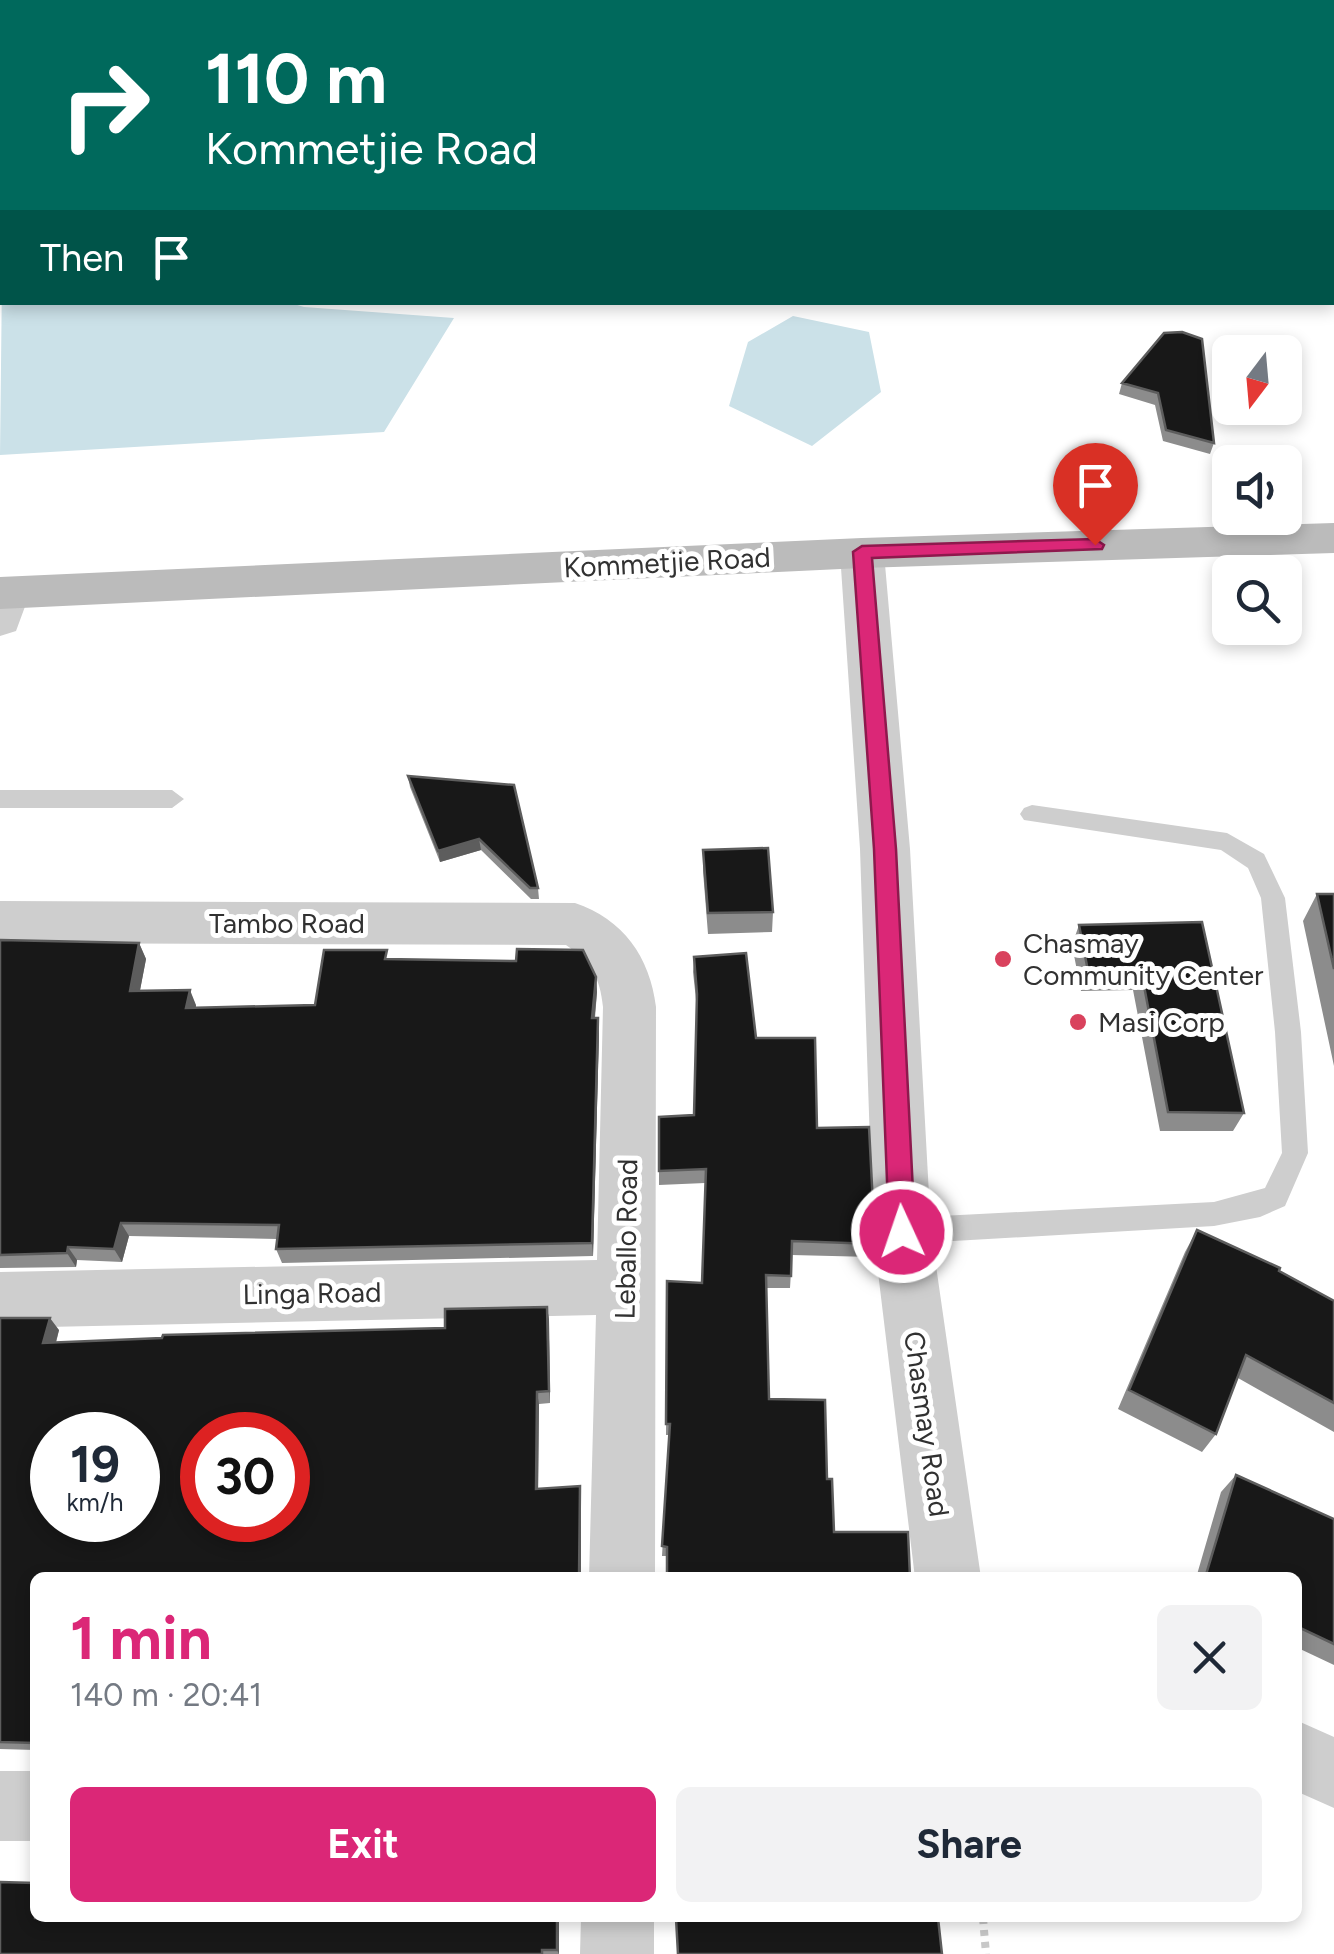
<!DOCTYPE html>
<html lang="en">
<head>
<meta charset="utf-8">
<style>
	body { margin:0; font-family:Figtree,sans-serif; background:#f2f2f3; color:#1f2937; height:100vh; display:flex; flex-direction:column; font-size:38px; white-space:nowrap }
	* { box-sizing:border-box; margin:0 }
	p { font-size:32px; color:#747a83 }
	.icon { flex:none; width:55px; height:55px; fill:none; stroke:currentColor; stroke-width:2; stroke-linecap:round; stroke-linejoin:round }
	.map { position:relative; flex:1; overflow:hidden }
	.side { position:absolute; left:30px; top:1572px; width:1272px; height:350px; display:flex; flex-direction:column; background:#fff; border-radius:15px; box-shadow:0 5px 15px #0003 }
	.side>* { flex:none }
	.top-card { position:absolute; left:0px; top:0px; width:1335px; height:305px; box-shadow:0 5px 15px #0003; background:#00695c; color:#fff; overflow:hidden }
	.needle { width:65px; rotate:196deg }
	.fabs { position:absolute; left:1212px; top:335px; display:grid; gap:20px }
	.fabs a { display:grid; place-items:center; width:90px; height:90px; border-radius:15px; background:#fff; box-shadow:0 5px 15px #0003; font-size:50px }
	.speed { position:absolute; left:30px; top:1412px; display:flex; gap:20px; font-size:50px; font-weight:700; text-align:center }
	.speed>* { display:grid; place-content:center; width:130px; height:130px; border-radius:50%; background:#fff; box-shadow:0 5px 15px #0003; line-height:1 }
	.speed small { font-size:25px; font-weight:400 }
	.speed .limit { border:15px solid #d22; background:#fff; color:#111 }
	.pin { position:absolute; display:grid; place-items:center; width:85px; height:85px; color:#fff; margin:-102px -42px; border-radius:50% 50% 50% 0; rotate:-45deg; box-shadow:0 0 10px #0007 }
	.pin .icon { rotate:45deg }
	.me { position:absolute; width:110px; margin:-55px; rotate:357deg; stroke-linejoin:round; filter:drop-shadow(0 0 8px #0008) }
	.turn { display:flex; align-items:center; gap:35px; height:210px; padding:0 40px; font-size:45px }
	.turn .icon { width:130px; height:130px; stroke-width:2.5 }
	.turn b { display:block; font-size:70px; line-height:85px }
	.then { display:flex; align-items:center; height:95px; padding:0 40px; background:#0003; gap:20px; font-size:38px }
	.round { display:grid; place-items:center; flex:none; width:105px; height:105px; border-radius:15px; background:#f2f2f3 }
	.summary { display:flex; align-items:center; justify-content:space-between; height:170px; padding:0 40px }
	h1 { font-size:60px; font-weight:700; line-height:75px; color:#db2777 }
	.cta { display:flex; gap:20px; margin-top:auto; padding:20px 40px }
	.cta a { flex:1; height:115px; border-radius:15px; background:#db2777; color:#fff; font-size:40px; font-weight:700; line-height:115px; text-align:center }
	.cta a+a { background:#f2f2f3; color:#1f2937 }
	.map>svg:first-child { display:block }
	.water { fill:#cbe1e8 }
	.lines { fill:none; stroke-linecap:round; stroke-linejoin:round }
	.path { stroke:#c8c8c8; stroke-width:8; stroke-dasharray:6 6; stroke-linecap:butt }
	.service { fill:#cecece; fill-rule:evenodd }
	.minor { fill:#cecece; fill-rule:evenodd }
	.secondary { fill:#bbb; fill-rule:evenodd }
	.wall { fill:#8c8c8c }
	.shaded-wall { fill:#5d5d5d }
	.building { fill:#181818; stroke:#5d5d5d; stroke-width:2.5; fill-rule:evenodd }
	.route { fill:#db2777; stroke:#8e194d; stroke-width:2.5 }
	.poi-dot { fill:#d9425d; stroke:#fff; stroke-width:4 }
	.labels { text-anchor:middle; stroke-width:10; stroke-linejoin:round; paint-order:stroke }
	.street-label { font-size:28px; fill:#313131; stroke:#fff }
	.poi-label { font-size:28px; fill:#313131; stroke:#fff; text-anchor:start }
</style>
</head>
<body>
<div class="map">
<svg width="1334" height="1954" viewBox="0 0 1334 1954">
	<rect width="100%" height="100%" fill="#fff"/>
	<!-- water -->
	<path class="water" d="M2 277V302H287L304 307 454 318 384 432 0 455Z
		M793 316 869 332 881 392 812 446 729 406 748 342Z"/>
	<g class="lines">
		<!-- path -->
		<path class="path" d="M983 1918 986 1954"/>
		<!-- service -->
		<path class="service" d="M903 0H919L920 2H904Z
			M0 790H172L184 799 172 808H0Z
			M1032 805 1227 833 1264 854 1285 898 1301 1032 1308 1153 1285 1206 1260 1217 1214 1226 902 1244 892 1240 888 1231 892 1222 902 1218 1214 1202 1265 1188 1282 1153 1275 1032 1261 898 1248 868 1221 850 1024 820 1020 814 1024 808Z"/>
		<!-- minor -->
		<path class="minor" d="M0 75H2V95H0Z
			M862 538 877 543 884 553 910 849 931 1231 981 1578H915L873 1231 860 849 840 553 847 543Z
			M8 578 24 582 30 593 16 631 0 636V580Z
			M0 901 575 903C623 919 650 957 656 1007L655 1578H589L596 1315 0 1328V1272L597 1260 603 1007C600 977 591 962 566 945L0 943Z
			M1298 1721 1334 1737V1808L1298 1792Z
			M0 1771H35V1841H0Z
			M581 1918H654V1954H580Z"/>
		<!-- secondary -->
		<path class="secondary" d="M1334 523V553L862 568 0 609V577L862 538Z"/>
	</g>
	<!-- wall -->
	<path class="wall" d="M1164 333 1214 443 1210 454 1163 441 1155 405 1119 394 1122 383Z
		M408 776 538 888 539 899H531L481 850 440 862 410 787Z
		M703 850 773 912 772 932 708 934 703 871Z
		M1317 894H1334V1066L1303 921Z
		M1202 922 1244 1113 1233 1131H1160L1133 990 1081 991 1072 945 1079 925Z
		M0 940 139 943 146 959 140 990 196 1005V1008L315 1005 388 959 596 977 597 992 595 1018 599 1034 593 1256 282 1263 276 1249 277 1239 129 1236 122 1262 77 1260 76 1267 0 1268Z
		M694 957 756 1038 817 1128 875 1244 872 1257 792 1255 790 1288H766L667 1556H662L669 1435H666L667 1281 702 1283 705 1183 659 1185V1117L694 1115 697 1009 693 972Z
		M1197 1230 1334 1301V1432L1238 1378 1216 1434 1202 1452 1118 1409 1185 1252Z
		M547 1307 549 1320 550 1403 539 1404 538 1489 581 1497V1578H35V1750L0 1749V1318L59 1330 56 1343 445 1328Z
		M1236 1475 1334 1519V1665L1298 1648V1578H1196L1221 1492Z
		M559 1918V1954H0Z"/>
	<!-- shaded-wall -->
	<path class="shaded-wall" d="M479 839 481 850 440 862 438 851Z
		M139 943 146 959 137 1006 130 991Z
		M596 977 597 992 593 1034 592 1018Z
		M190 990 196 1005 193 1024 186 1008Z
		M598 1018 599 1034 593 1256 592 1243Z
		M121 1223 129 1236 122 1262 114 1249Z
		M68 1247 77 1260 76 1267 67 1253Z
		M547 1307 549 1320 550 1403 549 1391Z
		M50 1318 59 1330 52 1356 43 1343Z
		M537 1392 539 1404 538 1500 536 1489Z
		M580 1486 581 1497V1578H579Z
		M557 1918H559V1954L557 1950Z"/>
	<!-- building -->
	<path class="building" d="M1182 332 1202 339 1214 443 1166 430 1158 393 1122 383 1164 333Z
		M408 776 514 785 538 888H530L479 839 438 851Z
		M768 848 773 912 708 913 703 850Z
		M1317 894H1334V969Z
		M1202 922 1244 1113 1168 1112 1141 970 1088 971 1079 925Z
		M0 940 139 943 130 991 190 990 186 1008 315 1005 324 950H387L385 959 516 961 517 949 583 950 596 977 592 1018H598L592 1243 276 1249 279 1225 121 1223 114 1249 68 1247 67 1253 0 1255Z
		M746 953 756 1038H815L817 1128 869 1127 875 1244 792 1241 791 1276 766 1275 769 1399 825 1400 827 1479H832L834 1532H908L910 1578H667V1547L662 1546 670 1424H666L667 1281 702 1283 706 1169 659 1171V1117L694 1115 697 994 694 957Z
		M1197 1230 1280 1268 1279 1271 1334 1301V1403L1246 1355 1216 1434 1129 1390Z
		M547 1307 549 1391 537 1392 536 1489 580 1486 579 1578H35V1743L0 1742V1318H50L43 1343 162 1338 163 1335 445 1328V1309ZM52 1435H138V1520H52ZM202 1435H288V1520H202Z
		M1236 1475 1334 1519V1644L1298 1627V1578H1205Z
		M0 1882 35 1883V1918H557V1950H542V1954H0Z
		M676 1918H938L942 1954H678Z"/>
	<!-- route -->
	<path class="route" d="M1095 539 1104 545 1102 549 872 558 896 849 915 1232 911 1240 902 1243 893 1240 889 1232 874 849 853 552 862 546Z"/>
	<!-- markers -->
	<g class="poi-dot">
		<circle cx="1003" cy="959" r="10"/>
		<circle cx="1078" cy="1022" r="10"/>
	</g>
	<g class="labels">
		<!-- street labels -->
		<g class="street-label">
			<text transform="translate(667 562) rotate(-3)" y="10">Kommetjie Road</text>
			<text x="287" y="933">Tambo Road</text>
			<text transform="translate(626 1239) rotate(-89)" y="10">Leballo Road</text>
			<text transform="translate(312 1293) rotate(-1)" y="10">Linga Road</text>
			<text transform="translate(927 1424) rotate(82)" y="10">Chasmay Road</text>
		</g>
		<!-- poi labels -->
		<g class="poi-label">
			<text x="1023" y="953">Chasmay<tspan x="1023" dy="32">Community Center</tspan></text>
			<text x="1098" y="1032">Masi Corp</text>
		</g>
	</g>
</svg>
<div class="fabs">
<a><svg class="needle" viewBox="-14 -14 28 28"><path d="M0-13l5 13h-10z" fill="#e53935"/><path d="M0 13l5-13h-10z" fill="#747a83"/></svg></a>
<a><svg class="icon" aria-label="sound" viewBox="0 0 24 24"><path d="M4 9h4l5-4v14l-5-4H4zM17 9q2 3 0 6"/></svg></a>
<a><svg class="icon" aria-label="search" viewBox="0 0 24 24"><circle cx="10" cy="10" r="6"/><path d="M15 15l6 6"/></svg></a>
</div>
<div class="speed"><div>19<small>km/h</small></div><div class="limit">30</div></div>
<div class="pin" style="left:1095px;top:545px;background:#d93025"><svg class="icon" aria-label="arrive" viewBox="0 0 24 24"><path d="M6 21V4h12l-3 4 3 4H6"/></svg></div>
<svg class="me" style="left:902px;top:1232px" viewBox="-20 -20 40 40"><circle r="17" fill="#db2777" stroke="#fff" stroke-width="3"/><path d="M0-11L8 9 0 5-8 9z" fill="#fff"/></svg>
<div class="top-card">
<div class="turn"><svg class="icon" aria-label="right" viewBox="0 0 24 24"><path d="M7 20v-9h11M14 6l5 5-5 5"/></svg><div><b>110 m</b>Kommetjie Road</div></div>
<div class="then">Then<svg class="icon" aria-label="arrive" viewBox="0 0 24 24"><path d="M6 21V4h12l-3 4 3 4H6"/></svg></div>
</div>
<section class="side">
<div class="summary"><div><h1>1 min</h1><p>140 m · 20:41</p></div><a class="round"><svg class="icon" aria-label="close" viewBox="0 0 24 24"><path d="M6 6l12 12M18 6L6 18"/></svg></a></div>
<div class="cta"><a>Exit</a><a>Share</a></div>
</section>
</div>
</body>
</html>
